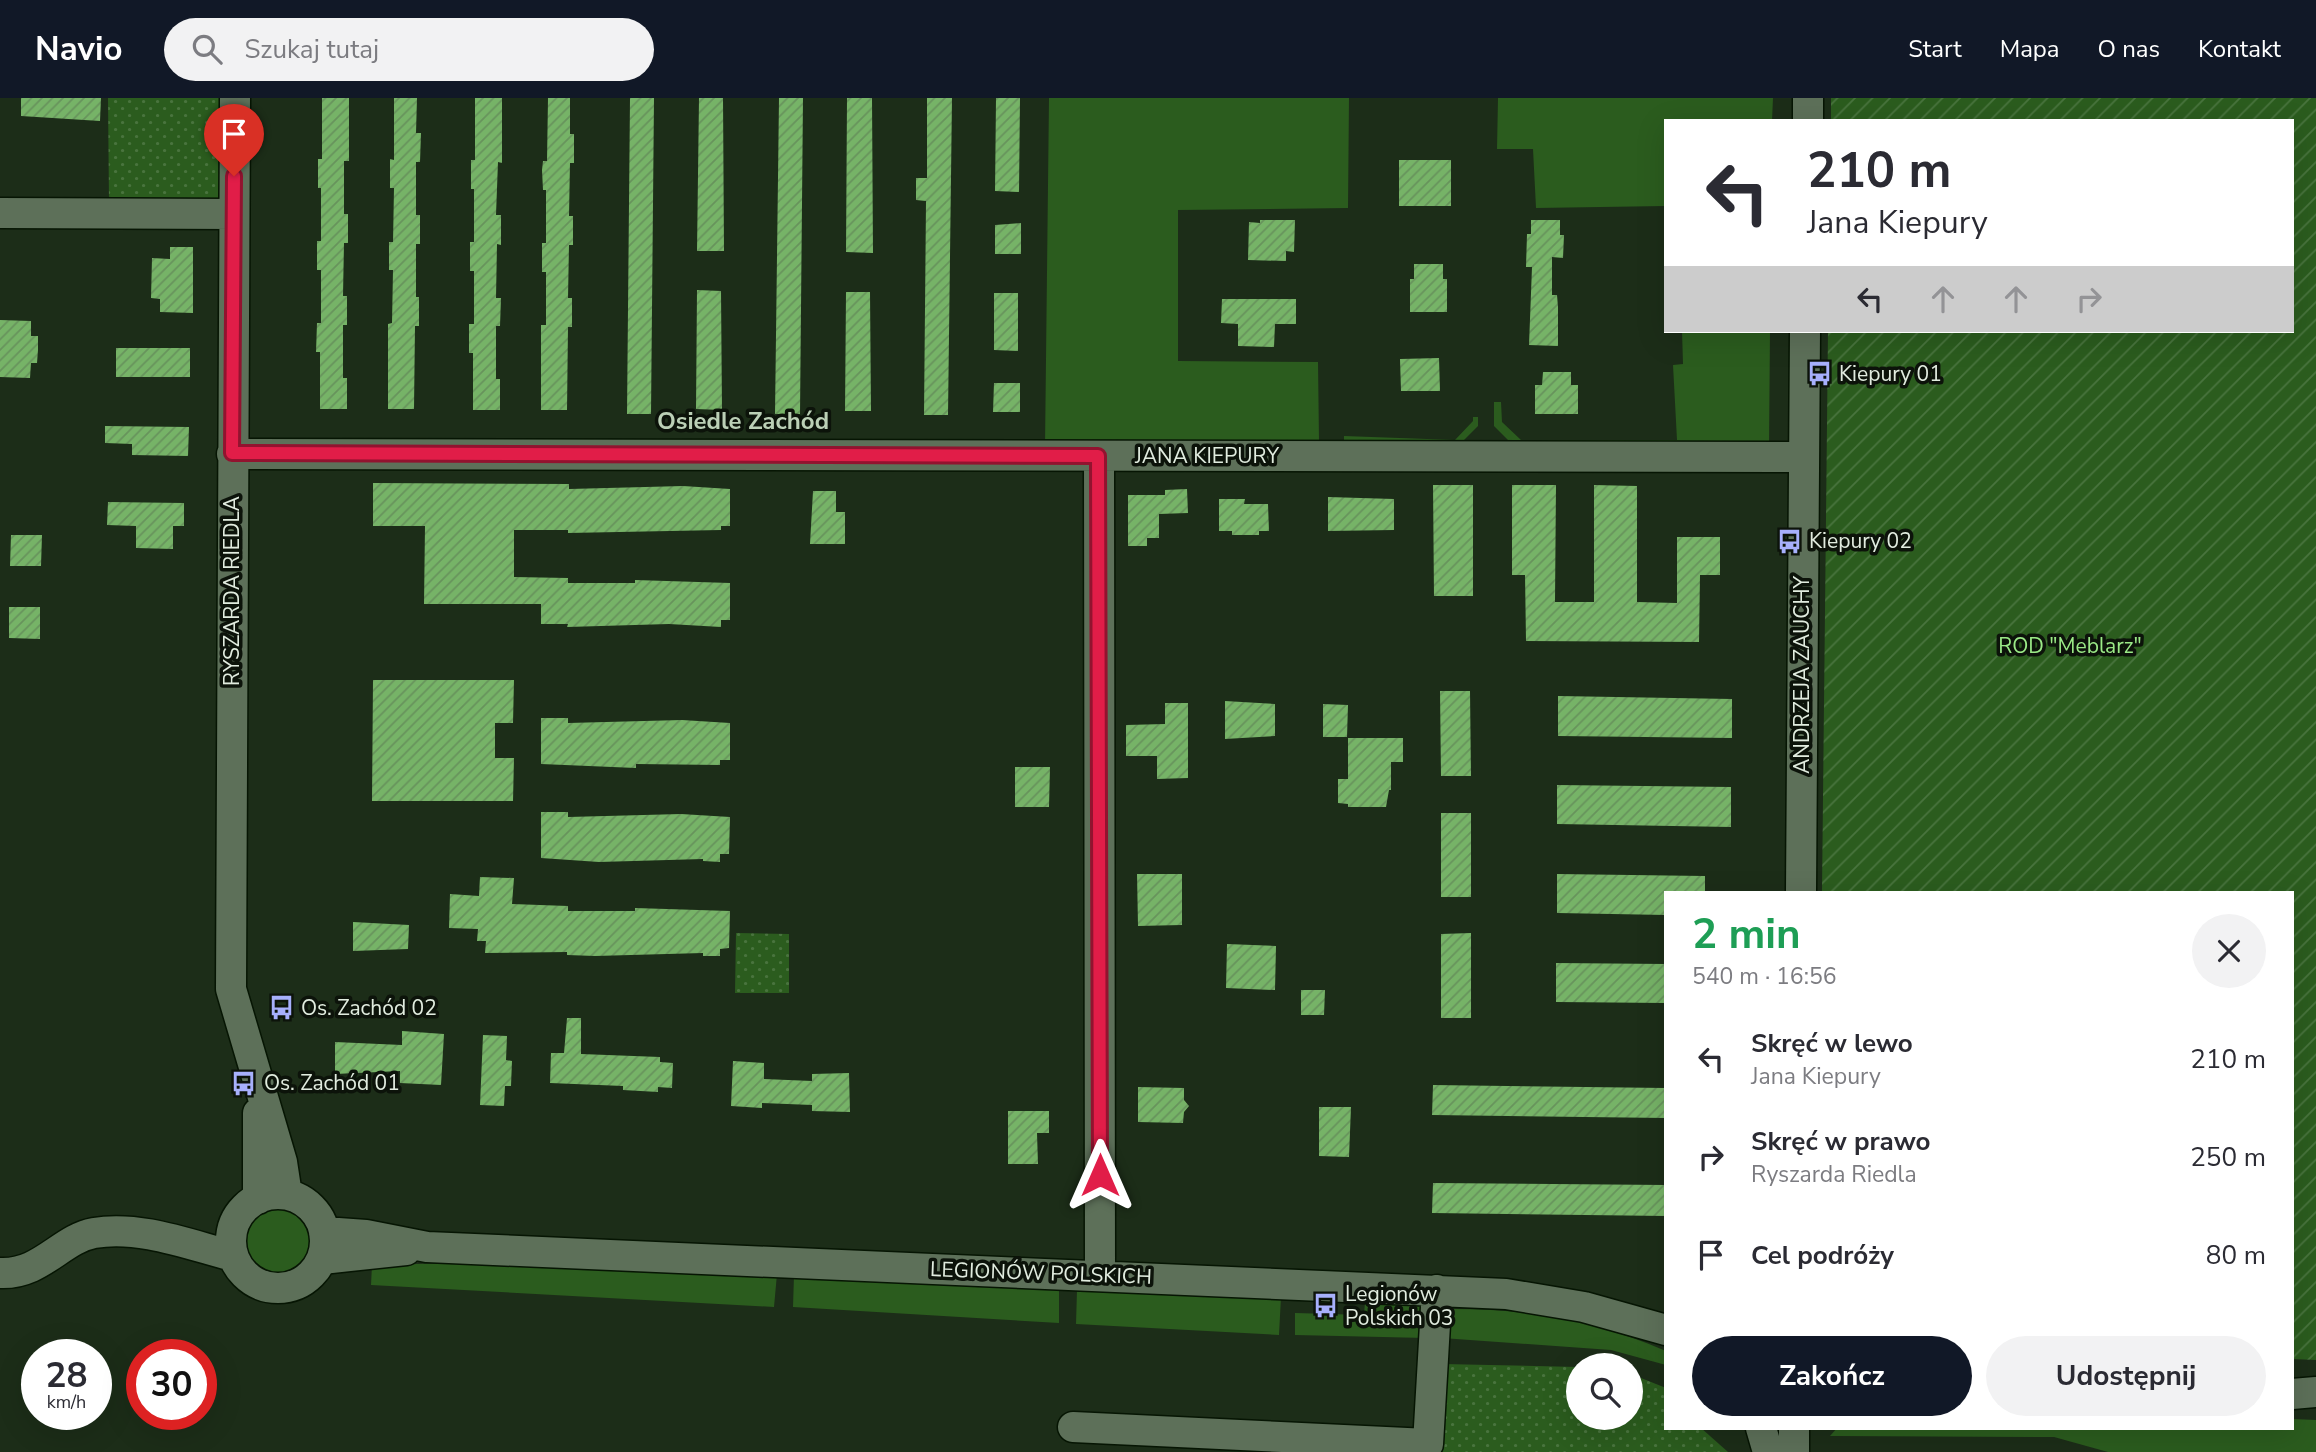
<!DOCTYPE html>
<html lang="pl">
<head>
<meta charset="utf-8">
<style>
	body { margin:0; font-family:"Nunito Sans",sans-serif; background:#f2f2f3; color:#2b2b33; height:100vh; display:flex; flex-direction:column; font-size:26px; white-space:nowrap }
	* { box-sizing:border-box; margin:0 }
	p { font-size:23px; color:#7c7c81 }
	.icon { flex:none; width:38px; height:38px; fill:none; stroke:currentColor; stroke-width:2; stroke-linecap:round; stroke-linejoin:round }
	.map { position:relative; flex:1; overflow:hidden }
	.drawer { position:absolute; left:1664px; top:793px; width:630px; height:539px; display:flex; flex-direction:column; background:#fff; border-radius:0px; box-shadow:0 7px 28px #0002 }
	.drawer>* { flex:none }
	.hud { position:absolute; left:1664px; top:21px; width:630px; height:214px; border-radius:0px; box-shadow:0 7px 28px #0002; background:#fff; color:#2b2b33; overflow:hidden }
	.fabs { position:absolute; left:1566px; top:1255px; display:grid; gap:14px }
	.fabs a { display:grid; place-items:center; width:77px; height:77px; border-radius:50%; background:#fff; box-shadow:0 7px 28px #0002; font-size:35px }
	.speed { position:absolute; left:21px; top:1241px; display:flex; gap:14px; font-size:35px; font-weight:700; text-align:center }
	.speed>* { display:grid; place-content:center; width:91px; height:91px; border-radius:50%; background:#fff; box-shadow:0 7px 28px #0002; line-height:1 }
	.speed small { font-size:18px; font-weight:400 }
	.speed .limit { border:10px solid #d22; background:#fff; color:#111 }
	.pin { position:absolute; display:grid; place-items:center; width:60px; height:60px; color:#fff; margin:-72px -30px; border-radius:50% 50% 50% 0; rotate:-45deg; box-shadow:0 0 7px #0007 }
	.pin .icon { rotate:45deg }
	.me { position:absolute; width:77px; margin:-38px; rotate:0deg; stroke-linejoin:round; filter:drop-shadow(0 0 5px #0008) }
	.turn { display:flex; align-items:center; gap:24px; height:147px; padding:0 28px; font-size:32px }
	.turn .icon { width:91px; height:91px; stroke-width:2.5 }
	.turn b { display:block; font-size:49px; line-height:60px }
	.lanes { display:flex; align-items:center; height:66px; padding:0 28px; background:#0003; justify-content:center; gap:35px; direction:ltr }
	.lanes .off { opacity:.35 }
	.round { display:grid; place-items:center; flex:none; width:74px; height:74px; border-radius:37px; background:#f2f2f3 }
	.head { display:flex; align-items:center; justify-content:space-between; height:119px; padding:0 28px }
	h1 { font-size:42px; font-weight:700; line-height:52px; color:#1e9e55 }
	.action { display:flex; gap:14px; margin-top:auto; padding:14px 28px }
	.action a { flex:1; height:80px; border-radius:42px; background:#111827; color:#fff; font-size:28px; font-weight:700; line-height:80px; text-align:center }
	.action a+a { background:#f2f2f3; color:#2b2b33 }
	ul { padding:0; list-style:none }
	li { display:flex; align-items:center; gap:21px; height:98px; padding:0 28px }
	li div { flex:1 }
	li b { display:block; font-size:26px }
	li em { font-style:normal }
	header { display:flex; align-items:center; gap:42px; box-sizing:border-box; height:98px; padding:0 35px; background:#111827; color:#fff }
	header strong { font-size:33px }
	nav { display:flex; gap:38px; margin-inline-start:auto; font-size:24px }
	.search { width:490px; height:63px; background:#f2f2f3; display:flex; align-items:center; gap:18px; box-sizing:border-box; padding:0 24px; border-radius:38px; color:#7c7c81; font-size:26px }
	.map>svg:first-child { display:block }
	.grass { fill:#2b5c1e }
	.park { fill:url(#park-dots) }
	.garden { fill:url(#garden-furrows) }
	.building { fill:url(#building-hatch) }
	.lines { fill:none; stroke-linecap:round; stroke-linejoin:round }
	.minor-casing { stroke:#061503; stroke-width:33 }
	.minor { stroke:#5d7059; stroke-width:30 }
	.route-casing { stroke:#92132f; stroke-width:18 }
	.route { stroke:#e11d48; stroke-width:12 }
	.labels { text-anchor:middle; stroke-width:7; stroke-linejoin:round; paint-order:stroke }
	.poi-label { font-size:21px; fill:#e1ecdf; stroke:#0c130a; text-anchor:start }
	.street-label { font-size:21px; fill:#e1ecdf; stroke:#0c130a }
	.park-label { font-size:21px; fill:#9bea87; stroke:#0c130a }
	.quarter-label { font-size:24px; font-weight:bold; fill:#bbd0b6; stroke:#0c130a }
</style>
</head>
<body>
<header>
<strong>Navio</strong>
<div class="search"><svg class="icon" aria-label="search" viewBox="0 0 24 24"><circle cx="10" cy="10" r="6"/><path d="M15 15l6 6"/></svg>Szukaj tutaj</div>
<nav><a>Start</a><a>Mapa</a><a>O nas</a><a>Kontakt</a></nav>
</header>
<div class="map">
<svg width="2316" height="1354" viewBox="0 0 2316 1354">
	<defs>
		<pattern id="park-dots" width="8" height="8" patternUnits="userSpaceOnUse" patternTransform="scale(1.75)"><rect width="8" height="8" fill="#2b5c1e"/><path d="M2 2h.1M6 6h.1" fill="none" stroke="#49743e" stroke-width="1.8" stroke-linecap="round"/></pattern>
		<pattern id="garden-furrows" width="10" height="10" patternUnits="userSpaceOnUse" patternTransform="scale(1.75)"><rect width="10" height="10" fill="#2b5c1e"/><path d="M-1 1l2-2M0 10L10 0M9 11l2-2" fill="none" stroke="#49743e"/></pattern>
		<pattern id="building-hatch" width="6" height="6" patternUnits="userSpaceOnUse" patternTransform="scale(1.75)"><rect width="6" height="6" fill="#76b367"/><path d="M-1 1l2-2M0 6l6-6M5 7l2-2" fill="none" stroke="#67935c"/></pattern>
	</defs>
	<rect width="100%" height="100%" fill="#1c2d18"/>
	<!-- grass -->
	<path class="grass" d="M1049 0H1349L1348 110 1178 112V263L1318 264 1319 342 1315 350 1045 348Z
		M1498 0H1773L1772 23H1666V108L1536 110 1533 51H1497Z
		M1682 233H1770L1769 351 1516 350 1494 328V304H1501L1502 324 1521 342H1677L1673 267 1683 266Z
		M1473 319H1478V328L1456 350 1344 348V338L1455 342 1473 323Z
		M245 1143a33 33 0 1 1 66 0a33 33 0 1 1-66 0Z
		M463 1165 777 1176 774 1209 371 1187 372 1167Z
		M794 1177 1059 1190V1225L793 1209Z
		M1077 1192 1281 1199 1279 1237 1076 1226Z
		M1365 1204 1420 1206 1425 1211 1426 1240 1295 1237V1215L1364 1217Z
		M1447 1211C1525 1210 1595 1222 1666 1253V1267L1611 1252 1442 1240Z
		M2293 1321 2316 1322V1354H2108L2054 1339 1830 1338 1837 1330H2292Z"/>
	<!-- park -->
	<path class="park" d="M108 0H226L225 105 109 104Z
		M736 835 789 836V895H735Z
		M1442 1266 1578 1269V1320H1631V1276L1666 1290V1330H1701L1728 1354H1438Z"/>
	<!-- garden -->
	<path class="garden" d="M1831 0H2316V1262L2292 1261V794H1822L1828 233H2292V23H1831Z"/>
	<!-- building -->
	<path class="building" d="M21 0H101L100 23 21 18Z
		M322 0H349V63H344V116H348V145H344L343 198H347V227H343V280H347V311H320V254H316L317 225H321V172H317V143H321V90H318V61H322Z
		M394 0H417L416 35H421L420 64H416V117H420V146H416V199H419V228H415L414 311H388V226L392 225 393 172H389V144H393L394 90H390V61L394 62Z
		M475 0H502V65L498 64 496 117H501V147L497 146 496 200H501L500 228H496V281H500V312H473V255H469V226H474V173H470V144H474V91H471V62H475Z
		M548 0H570V36H574V65H570L569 118H573V147H569L568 200H572V229H568L567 312H541V227H546V174H542V145H546V92H543L542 72 543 63H547Z
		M630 0H654L651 316H627Z
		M699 0H723L724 153H697Z
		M779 0H803L800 316H775Z
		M847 0H872L873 155 846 154Z
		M927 0H952L948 317H924L926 103 916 102V80H927Z
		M996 0H1020L1019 94 995 93Z
		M1399 62H1451V108H1399Z
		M1260 122H1295L1294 154 1286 153V163L1248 162 1249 124 1260 125Z
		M1531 122H1560V137H1564L1563 160 1552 159V197H1557L1558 209V248L1529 247 1532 169H1526L1527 136H1531Z
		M1021 125V156H995V127Z
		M170 149H193V215L160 214V201L151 200 152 160 170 161Z
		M1414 166H1443V181H1447V214H1410V181H1414Z
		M697 192 721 193 722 312 696 311Z
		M846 194H870L871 313H845Z
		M994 195H1018V253L994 252Z
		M1222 201H1296V226H1275L1274 249 1238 248V226L1221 225Z
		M0 222 31 223V238H38V252L37 265H31L30 280 0 279Z
		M116 250H190V279H116Z
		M1439 260 1440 293H1401L1400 261Z
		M1543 274H1571V287H1578V316H1535V287H1542Z
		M994 285H1020V314H993Z
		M105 328 189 329 188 358 132 357V346L105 345Z
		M373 385 569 386V391L683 388 730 391V428H721V432L568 435V432H514V479L568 480V485H635V482L730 485V522H721V529L669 526 567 529 568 526H541V506H424L425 428H373Z
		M1433 387H1473V498H1434Z
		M1512 387H1556L1555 504H1594V387L1637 388V504L1677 505V439H1720V477H1700L1699 544 1526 543 1525 477H1512Z
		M1187 391 1188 415 1159 416V440H1147V448H1128V397H1165V392Z
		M813 393H836V414H845V446H810Z
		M1328 399 1394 401V432L1328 433Z
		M1219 401H1245L1244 406H1268L1269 433H1259V437H1232V433H1219Z
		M108 404 184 405V428H173V451L136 450V428L107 427Z
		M11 437H42L41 468H10Z
		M9 509H40V541L9 540Z
		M373 582H514L513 625H495V660H514L513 703H372Z
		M1440 593H1470L1471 678H1441Z
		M1558 598 1732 601V640L1558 638Z
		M1225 603 1275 606V638L1225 641Z
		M1165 605H1188V680L1157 681V658H1126V627L1165 626Z
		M1323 606 1348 607 1347 639H1323Z
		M541 620H568V625L682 622 730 625V662H720V667L636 666V670L541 666Z
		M1348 640H1403V664H1391V692H1389L1386 709H1348V706L1338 705V681H1348Z
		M1015 669H1050L1049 709H1015Z
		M1557 687 1731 689V729L1557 726Z
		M541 714H568V719L681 716 730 719 729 756H720V764L703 763V761L599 764 541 760Z
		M1441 715H1471V799H1441Z
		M1137 776H1182V827L1138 828Z
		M1557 776 1705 778V794H1666V817L1557 815Z
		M480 779 514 780 512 806 568 808V813H635V810L730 813 729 850 720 851V858H703V855L595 858 567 857V854L485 855 486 843H477L478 831 449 830 450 796 479 798Z
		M353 824 409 827 408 851 353 853Z
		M1471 835V920H1441V836Z
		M1227 846 1276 848 1275 892 1226 890Z
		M1556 865 1666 866V905L1556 904Z
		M1301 892H1325L1324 917H1301Z
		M567 920H581V956L660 959V964L673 965 672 990 658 989V994L623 992V988L550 985 551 955H564Z
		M402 933 444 936 441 987 400 985V973L335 976V944L402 947Z
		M483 937 507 938 506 962 512 963 511 988H505L504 1008 480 1007Z
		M733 963 764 965V981L812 983V976L849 975 850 1014 812 1013V1007L762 1005V1010L731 1008Z
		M1433 987 1666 990V1020L1432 1017Z
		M1138 989 1184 990V1002L1189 1008 1184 1014 1183 1025 1138 1024Z
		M1319 1009H1351L1349 1059 1319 1058Z
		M1008 1013H1049V1035H1037L1038 1066H1008Z
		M1433 1085 1666 1087V1118L1432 1115Z"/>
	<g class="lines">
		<defs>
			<path id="minor" d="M235 0 231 891 282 1064 287 1097
				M1808 23V0
				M0 115 234 116
				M232 356 1804 359
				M1099 358 1100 1178
				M1801 794 1805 233
				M258 1015V1101
				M231 1143a47 47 0 1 1 94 0a47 47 0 1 1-94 0Z
				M324 1134 366 1137 427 1149 1506 1196 1584 1209 1666 1232
				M322 1161 406 1152
				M0 1175C41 1177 61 1141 94 1135 140 1127 190 1147 233 1158
				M2292 1296 2316 1294
				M1073 1329 1428 1346 1437 1192
				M1761 1330 1768 1354
				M1794 1354V1330"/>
		</defs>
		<!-- minor casing -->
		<use href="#minor" class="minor-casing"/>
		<!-- minor -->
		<use href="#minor" class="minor"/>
	</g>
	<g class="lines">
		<defs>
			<path id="route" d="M234 78 232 355 1098 358 1100 1077"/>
		</defs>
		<!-- route casing -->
		<use href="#route" class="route-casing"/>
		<!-- route -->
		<use href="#route" class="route"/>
	</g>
	<!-- icons -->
	<defs>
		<symbol id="bus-bare" viewBox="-9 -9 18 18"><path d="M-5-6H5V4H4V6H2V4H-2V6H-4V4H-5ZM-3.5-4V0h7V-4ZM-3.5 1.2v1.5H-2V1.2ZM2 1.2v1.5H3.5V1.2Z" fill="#a7b0fc" stroke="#0c130a" stroke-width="2.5" paint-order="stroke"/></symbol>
	</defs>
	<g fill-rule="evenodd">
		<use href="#bus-bare" x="1802" y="258" width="35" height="35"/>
		<use href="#bus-bare" x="1772" y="426" width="35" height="35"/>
		<use href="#bus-bare" x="264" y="892" width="35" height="35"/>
		<use href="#bus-bare" x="226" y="968" width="35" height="35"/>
		<use href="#bus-bare" x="1308" y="1190" width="35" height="35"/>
	</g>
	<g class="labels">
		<!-- poi labels -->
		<g class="poi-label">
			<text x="1839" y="283">Kiepury 01</text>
			<text x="1809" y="450">Kiepury 02</text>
			<text x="301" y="917">Os. Zachód 02</text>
			<text x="264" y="992">Os. Zachód 01</text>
			<text x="1345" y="1203">Legionów<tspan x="1345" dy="24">Polskich 03</tspan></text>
		</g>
		<!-- street labels -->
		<g class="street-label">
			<text x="1207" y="365">JANA KIEPURY</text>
			<text transform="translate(232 493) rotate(-90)" y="7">RYSZARDA RIEDLA</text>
			<text transform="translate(1802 577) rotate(-90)" y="7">ANDRZEJA ZAUCHY</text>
			<text transform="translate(1041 1175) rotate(2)" y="7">LEGIONÓW POLSKICH</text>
		</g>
		<!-- park labels -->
		<g class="park-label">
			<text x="2070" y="555">ROD "Meblarz"</text>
		</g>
		<!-- quarter labels -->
		<g class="quarter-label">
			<text x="743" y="331">Osiedle Zachód</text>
		</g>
	</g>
</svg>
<div class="fabs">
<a><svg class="icon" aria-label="search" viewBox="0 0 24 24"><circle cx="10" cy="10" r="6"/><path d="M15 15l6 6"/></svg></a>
</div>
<div class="speed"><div>28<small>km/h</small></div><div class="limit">30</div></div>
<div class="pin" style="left:234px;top:78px;background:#d93025"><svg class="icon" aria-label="arrive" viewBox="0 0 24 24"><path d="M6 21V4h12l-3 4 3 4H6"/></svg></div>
<svg class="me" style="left:1100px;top:1077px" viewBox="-20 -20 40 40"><path d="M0-17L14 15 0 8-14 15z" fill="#e11d48" stroke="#fff" stroke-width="4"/></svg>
<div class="hud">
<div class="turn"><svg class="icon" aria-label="left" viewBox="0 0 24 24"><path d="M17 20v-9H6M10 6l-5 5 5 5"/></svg><div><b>210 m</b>Jana Kiepury</div></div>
<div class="lanes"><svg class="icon" aria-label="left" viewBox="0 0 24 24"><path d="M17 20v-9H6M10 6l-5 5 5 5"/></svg><svg class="icon off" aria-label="ahead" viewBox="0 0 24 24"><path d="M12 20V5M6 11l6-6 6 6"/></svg><svg class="icon off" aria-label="ahead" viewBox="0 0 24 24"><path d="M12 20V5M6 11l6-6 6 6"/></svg><svg class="icon off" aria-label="right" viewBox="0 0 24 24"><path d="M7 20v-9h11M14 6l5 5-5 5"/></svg></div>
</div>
<section class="drawer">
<div class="head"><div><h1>2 min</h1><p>540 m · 16:56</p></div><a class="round"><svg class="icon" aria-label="close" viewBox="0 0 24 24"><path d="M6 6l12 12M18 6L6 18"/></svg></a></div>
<ul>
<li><svg class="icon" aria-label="left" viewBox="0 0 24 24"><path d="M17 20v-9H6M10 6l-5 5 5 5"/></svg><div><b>Skręć w lewo</b><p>Jana Kiepury</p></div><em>210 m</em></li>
<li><svg class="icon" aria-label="right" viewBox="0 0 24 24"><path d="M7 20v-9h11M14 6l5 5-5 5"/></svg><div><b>Skręć w prawo</b><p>Ryszarda Riedla</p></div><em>250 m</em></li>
<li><svg class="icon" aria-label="arrive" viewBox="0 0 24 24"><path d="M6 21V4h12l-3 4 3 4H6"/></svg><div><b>Cel podróży</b></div><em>80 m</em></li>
</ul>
<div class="action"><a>Zakończ</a><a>Udostępnij</a></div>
</section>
</div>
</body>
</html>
